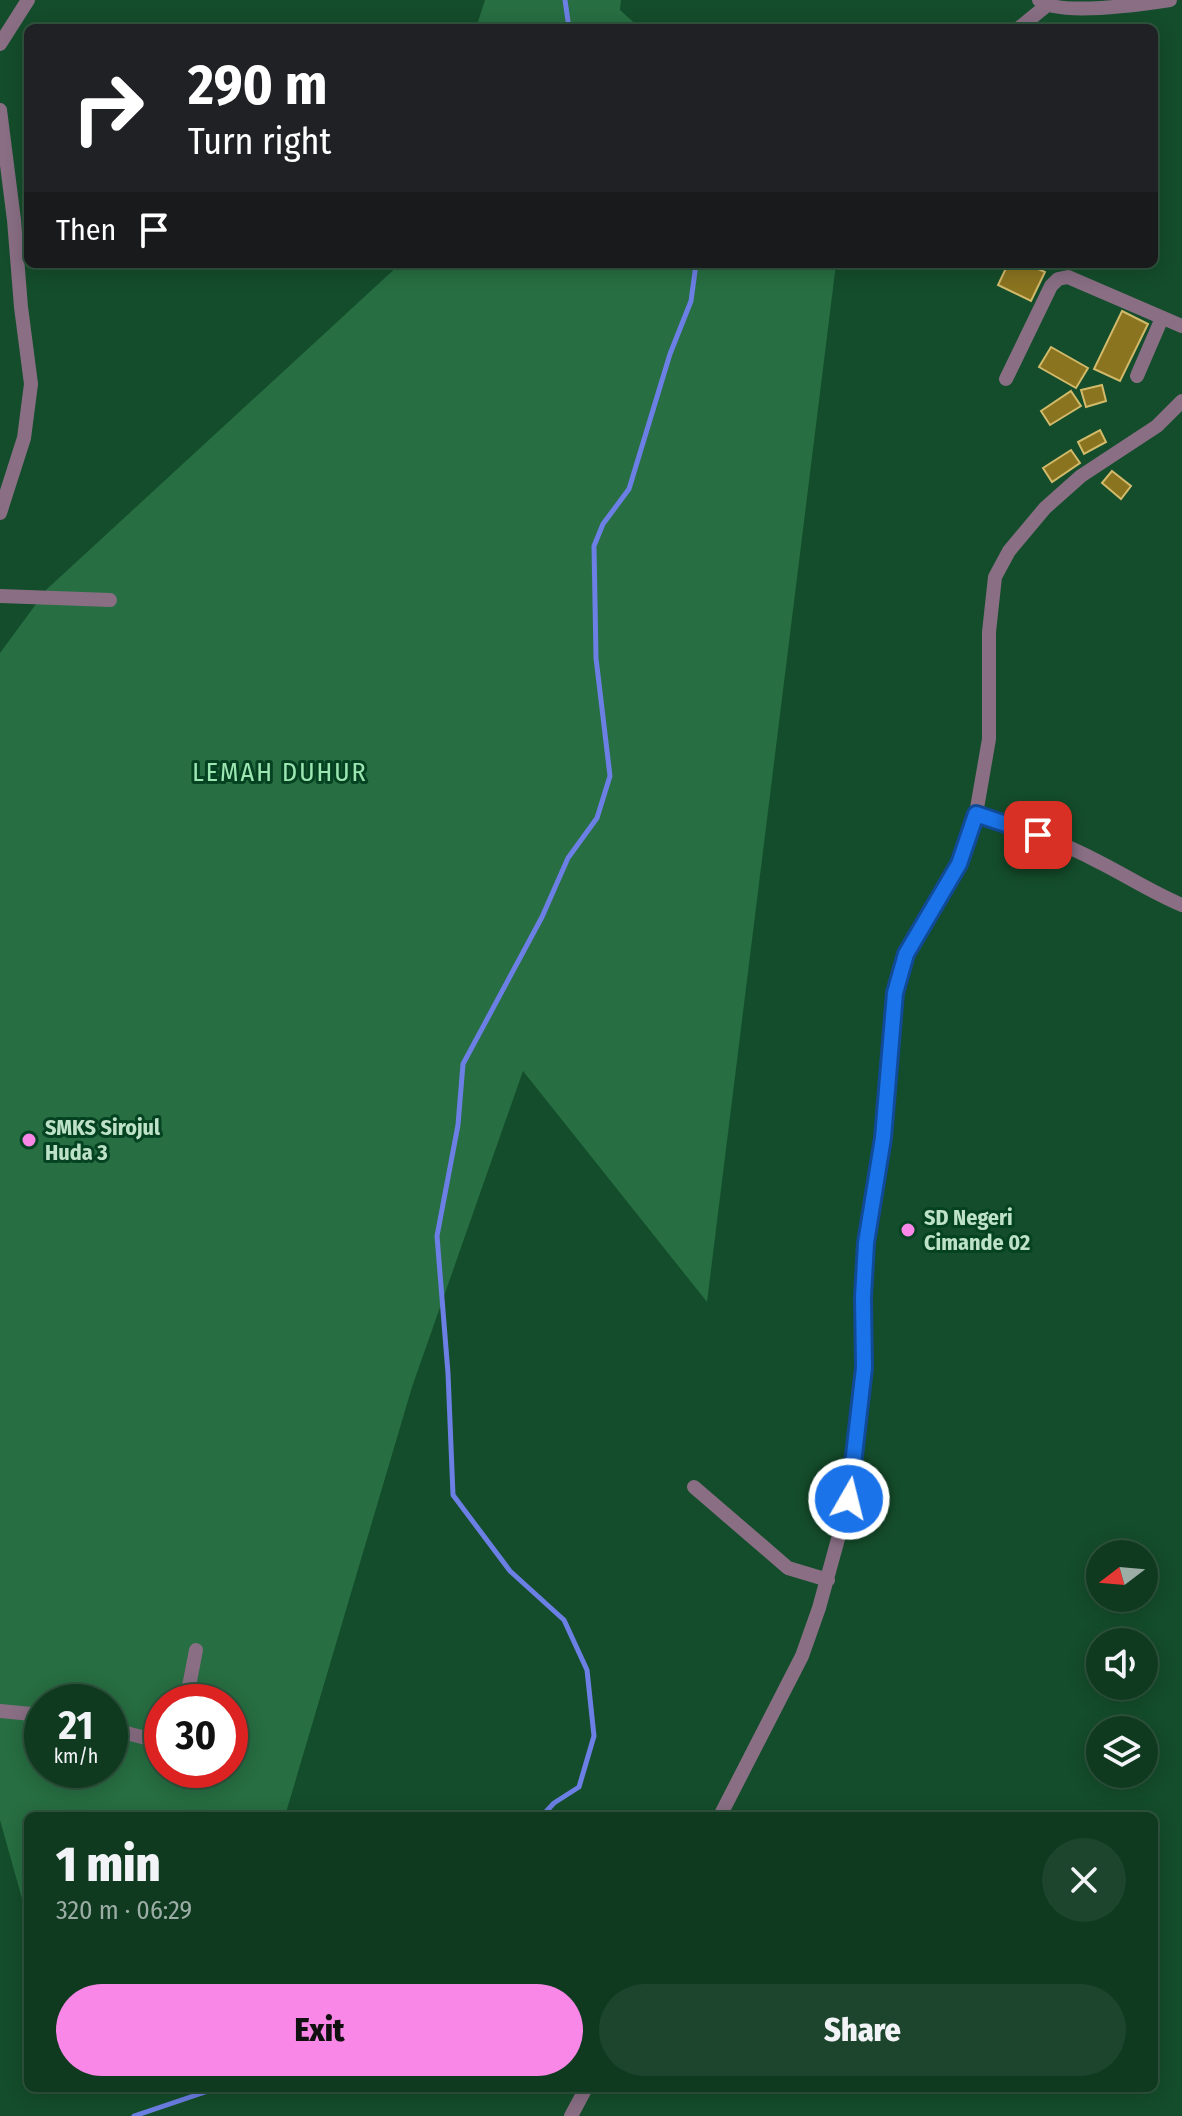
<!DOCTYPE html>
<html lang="en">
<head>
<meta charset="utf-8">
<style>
	body { margin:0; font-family:"Fira Sans Condensed",sans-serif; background:#1d452d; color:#f1f3f6; height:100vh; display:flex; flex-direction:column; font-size:30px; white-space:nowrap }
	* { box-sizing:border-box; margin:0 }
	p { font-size:26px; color:#9bada5 }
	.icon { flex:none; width:44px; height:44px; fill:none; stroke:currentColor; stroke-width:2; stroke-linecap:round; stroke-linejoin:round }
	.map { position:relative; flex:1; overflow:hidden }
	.sheet { position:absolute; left:24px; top:1812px; width:1134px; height:280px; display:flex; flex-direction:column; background:#0f3a20; border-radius:12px; box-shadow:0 4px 20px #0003,0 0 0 2px #2f543e }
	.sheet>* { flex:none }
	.top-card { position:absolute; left:24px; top:24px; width:1134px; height:244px; border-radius:12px; box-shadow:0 4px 20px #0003,0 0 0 2px #2f543e; background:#202124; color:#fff; overflow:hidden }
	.needle { width:52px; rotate:254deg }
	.controls { position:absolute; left:1086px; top:1540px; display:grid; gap:16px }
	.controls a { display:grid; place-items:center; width:72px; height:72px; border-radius:50%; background:#0f3a20; box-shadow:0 4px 20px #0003,0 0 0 2px #2f543e; font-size:40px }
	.speed { position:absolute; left:24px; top:1684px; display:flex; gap:16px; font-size:40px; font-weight:700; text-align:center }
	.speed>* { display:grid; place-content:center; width:104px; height:104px; border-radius:50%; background:#0f3a20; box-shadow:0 4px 20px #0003,0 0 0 2px #2f543e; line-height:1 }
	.speed small { font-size:20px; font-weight:400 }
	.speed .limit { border:12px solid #d22; background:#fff; color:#111 }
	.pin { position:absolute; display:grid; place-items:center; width:68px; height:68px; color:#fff; margin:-34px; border-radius:16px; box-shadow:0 4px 12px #0006 }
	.me { position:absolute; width:88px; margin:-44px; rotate:8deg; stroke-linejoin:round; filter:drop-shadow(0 0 6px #0008) }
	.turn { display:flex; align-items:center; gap:28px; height:168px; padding:0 32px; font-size:36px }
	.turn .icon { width:104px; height:104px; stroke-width:2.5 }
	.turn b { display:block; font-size:56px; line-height:68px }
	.then { display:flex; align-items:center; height:76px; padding:0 32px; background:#0003; gap:16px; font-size:30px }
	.round { display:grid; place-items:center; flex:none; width:84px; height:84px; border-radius:42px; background:#1d452d }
	.headline { display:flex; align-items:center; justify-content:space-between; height:136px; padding:0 32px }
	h1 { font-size:48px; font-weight:800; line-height:60px }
	.button { display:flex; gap:16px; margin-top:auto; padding:16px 32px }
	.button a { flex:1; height:92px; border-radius:48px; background:#f987e8; color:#111; font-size:32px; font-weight:800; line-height:92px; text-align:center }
	.button a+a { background:#1d452d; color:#f1f3f6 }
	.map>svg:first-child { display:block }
	.green { fill:#276e42; fill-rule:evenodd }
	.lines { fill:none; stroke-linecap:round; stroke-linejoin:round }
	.stream { stroke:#6c7fe4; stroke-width:5 }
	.building { fill:#8b7420; stroke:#d2ba6b; stroke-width:2 }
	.minor { stroke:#896e84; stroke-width:14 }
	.route-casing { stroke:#114b97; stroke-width:20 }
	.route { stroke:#1a73e8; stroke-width:14 }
	.poi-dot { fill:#f987e8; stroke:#044221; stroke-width:3 }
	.labels { text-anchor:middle; stroke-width:6; stroke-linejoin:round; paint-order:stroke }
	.poi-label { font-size:22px; font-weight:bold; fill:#bee2c8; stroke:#044221; text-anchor:start }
	.quarter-label { font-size:26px; letter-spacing:2px; fill:#9ce6b2; stroke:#044221 }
</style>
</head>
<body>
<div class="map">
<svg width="1182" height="2116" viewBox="0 0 1182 2116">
	<rect width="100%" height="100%" fill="#144d2b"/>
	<!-- green -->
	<path class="green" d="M485 0H621L620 10 640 28H476Z
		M400 264H836L707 1302 523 1071 412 1387 285 1816H28V1920L0 1820V653L47 589ZM42 1702H110V1770H42ZM162 1702H230V1770H162Z"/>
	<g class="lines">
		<!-- stream -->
		<path class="stream" d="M565 0 569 28
			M542 1816 554 1803 579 1787 594 1736 587 1670 564 1620 510 1571 453 1495 448 1373 437 1236 458 1125 463 1064 542 917 568 858 597 818 610 776 596 658 594 546 603 524 629 489 670 354 691 301 696 264
			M134 2116 217 2088"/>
	</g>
	<!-- building -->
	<path class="building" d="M1008 264H1027L1045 272 1031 301 998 285Z
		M1122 311 1148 324 1120 381 1094 369Z
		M1051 347 1088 368 1076 388 1039 367Z
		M1102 385 1106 401 1086 407 1081 390Z
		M1071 391 1081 406 1050 425 1041 411Z
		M1100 430 1106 442 1084 454 1078 442Z
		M1071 450 1080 463 1052 482 1043 468Z
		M1112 471 1131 486 1121 499 1102 483Z"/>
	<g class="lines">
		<!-- minor -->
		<path class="minor" d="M1039 0C1057 17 1144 4 1170 0
			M1019 28 1046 6
			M0 44 28 0
			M0 110 14 220 21 307 31 384 24 438 0 513
			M1137 376 1162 318
			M1006 379 1051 286 1058 279 1068 277 1182 326
			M0 596 110 600
			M976 814C1018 827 1060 841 1099 862 1127 876 1153 893 1182 905
			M694 1487 788 1568 828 1580
			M186 1702 196 1650
			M0 1711 42 1715
			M110 1729 162 1742
			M720 1816 802 1656 819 1608 849 1499 864 1368 863 1297 866 1243 885 1114 895 993 906 954 959 864 976 814 989 739V632L995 577 1009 551 1045 508 1081 476 1157 426 1182 401
			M571 2116 586 2088"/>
	</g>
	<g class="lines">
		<defs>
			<path id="route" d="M849 1499 864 1368 863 1297 866 1243 883 1138 895 993 906 954 959 864 976 814 1038 835"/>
		</defs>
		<!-- route casing -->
		<use href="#route" class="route-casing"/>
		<!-- route -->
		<use href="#route" class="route"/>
	</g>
	<!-- markers -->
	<g class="poi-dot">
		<circle cx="29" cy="1140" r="8"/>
		<circle cx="908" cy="1230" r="8"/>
	</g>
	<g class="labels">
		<!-- poi labels -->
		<g class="poi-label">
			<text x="45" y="1135">SMKS Sirojul<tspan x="45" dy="25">Huda 3</tspan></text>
			<text x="924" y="1225">SD Negeri<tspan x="924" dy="25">Cimande 02</tspan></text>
		</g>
		<!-- quarter labels -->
		<g class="quarter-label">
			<text x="280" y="781">LEMAH DUHUR</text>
		</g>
	</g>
</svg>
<div class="controls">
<a><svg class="needle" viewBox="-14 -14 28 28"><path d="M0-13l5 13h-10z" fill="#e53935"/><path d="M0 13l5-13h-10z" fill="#9bada5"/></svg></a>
<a><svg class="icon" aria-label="sound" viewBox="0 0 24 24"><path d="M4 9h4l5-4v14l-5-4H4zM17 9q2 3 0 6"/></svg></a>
<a><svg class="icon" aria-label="layers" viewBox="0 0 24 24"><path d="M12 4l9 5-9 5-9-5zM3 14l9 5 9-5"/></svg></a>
</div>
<div class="speed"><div>21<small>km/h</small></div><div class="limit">30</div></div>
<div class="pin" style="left:1038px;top:835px;background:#d93025"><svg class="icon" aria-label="arrive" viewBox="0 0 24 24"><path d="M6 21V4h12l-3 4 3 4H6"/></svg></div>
<svg class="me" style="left:849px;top:1499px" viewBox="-20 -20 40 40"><circle r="17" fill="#1a73e8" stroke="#fff" stroke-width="3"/><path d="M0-11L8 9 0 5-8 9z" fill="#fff"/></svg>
<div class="top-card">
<div class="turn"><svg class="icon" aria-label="right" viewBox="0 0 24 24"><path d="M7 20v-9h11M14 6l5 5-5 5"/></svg><div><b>290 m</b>Turn right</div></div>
<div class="then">Then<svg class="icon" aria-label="arrive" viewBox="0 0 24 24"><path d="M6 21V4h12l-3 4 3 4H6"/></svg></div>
</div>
<section class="sheet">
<div class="headline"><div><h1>1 min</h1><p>320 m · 06:29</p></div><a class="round"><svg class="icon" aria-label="close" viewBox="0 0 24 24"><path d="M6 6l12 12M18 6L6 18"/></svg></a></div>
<div class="button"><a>Exit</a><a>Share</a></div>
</section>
</div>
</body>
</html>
